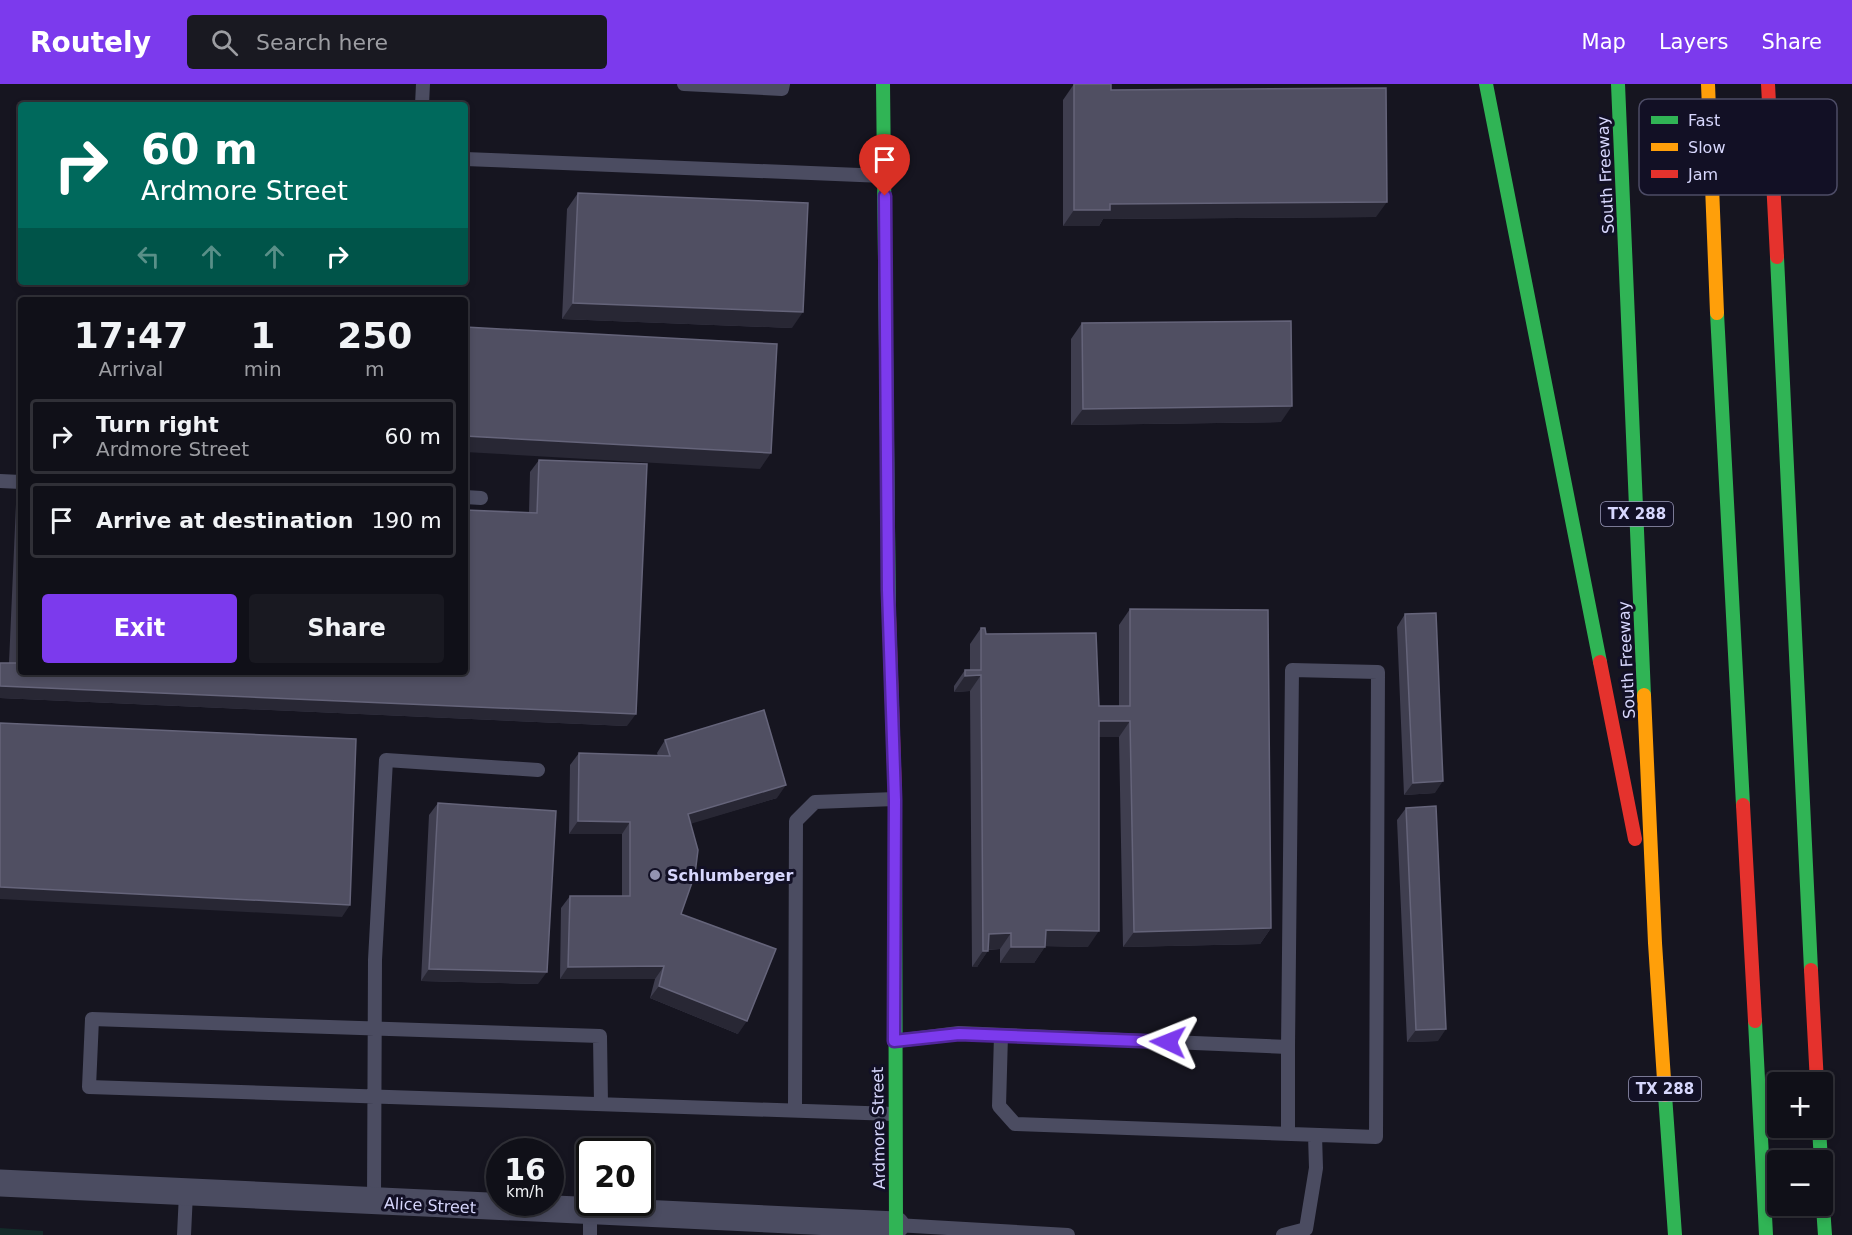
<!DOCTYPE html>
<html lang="en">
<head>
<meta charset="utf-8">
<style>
	body { margin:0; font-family:"DejaVu Sans",sans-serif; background:#191921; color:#f1f3f6; height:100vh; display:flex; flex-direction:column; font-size:22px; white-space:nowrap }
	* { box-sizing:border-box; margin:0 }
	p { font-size:20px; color:#9c9da2 }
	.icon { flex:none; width:33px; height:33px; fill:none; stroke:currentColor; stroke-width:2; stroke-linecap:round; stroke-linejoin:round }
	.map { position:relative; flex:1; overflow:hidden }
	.side { position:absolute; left:18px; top:213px; width:450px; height:378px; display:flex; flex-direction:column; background:#101018; border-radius:6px; box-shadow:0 3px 9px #0003,0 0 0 2px #303037 }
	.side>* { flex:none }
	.hud { position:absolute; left:18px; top:18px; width:450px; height:183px; border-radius:6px; box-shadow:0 3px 9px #0003,0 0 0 2px #303037; background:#00695c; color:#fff; overflow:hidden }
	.buttons { position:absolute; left:1767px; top:988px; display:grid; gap:12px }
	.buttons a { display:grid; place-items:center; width:66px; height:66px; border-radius:6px; background:#101018; box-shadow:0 3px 9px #0003,0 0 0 2px #303037; font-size:30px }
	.speed { position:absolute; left:486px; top:1054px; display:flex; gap:12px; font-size:30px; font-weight:700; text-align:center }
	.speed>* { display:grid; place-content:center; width:78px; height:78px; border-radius:50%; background:#101018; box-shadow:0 3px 9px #0003,0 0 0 2px #303037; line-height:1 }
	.speed small { font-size:15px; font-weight:400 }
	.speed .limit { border:3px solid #111; border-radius:9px; background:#fff; color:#111 }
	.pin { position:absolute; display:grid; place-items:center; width:51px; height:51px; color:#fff; margin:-62px -26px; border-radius:50% 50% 50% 0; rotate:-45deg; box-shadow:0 0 6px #0007 }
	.pin .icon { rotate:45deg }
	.me { position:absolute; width:66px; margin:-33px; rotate:272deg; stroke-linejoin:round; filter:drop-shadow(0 0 4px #0008) }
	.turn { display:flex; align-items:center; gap:21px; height:126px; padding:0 24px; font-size:27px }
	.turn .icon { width:78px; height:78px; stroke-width:2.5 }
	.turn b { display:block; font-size:42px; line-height:51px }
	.lanes { display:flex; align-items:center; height:57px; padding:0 24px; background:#0003; justify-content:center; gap:30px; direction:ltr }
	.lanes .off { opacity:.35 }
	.eta { display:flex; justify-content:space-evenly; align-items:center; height:102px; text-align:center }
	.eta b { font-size:36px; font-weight:700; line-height:42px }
	.action { display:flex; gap:12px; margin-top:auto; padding:12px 24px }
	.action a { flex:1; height:69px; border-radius:6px; background:#7c3aed; color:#fff; font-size:24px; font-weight:700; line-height:69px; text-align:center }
	.action a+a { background:#191921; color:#f1f3f6 }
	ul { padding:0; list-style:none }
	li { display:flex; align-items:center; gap:18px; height:75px; margin:0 12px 9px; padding:0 12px; border:3px solid #303037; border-radius:6px }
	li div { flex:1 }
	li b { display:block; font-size:22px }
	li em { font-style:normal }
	header { display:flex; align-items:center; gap:36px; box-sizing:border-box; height:84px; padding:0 30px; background:#7c3aed; color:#fff }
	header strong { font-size:28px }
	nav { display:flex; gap:33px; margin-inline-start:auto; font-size:21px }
	.search { width:420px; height:54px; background:#191921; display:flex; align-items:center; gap:15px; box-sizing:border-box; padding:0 21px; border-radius:6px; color:#9c9da2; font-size:22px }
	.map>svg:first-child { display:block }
	.green { fill:#142b2a }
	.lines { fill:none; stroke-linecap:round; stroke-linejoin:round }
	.lane { stroke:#4b4c61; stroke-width:14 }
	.street { stroke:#4b4c61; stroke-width:27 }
	.fast { stroke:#30b455; stroke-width:14 }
	.slow { stroke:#ff9f0a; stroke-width:14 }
	.jam { stroke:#e5322d; stroke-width:14 }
	.wall { fill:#3f3e4f }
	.shaded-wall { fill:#282734 }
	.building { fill:#504f62; stroke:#65647a; stroke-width:1.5 }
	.route-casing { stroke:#51269a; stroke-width:15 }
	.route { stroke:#7c3aed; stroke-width:10 }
	.poi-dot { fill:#9393b0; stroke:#121025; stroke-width:2 }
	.labels { text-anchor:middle; stroke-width:6; stroke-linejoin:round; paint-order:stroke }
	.shield { fill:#121025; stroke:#9c9bbc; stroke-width:1.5 }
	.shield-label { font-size:15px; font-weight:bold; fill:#d7d7fd }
	.street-label { font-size:16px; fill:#d7d7fd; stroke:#121025 }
	.poi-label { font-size:16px; font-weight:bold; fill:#d7d7fd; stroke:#121025; text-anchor:start }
	.key { fill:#121025; stroke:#4d4c66; stroke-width:1.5 }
	.key-label { font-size:16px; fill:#d7d7fd }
</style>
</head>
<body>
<header>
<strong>Routely</strong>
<div class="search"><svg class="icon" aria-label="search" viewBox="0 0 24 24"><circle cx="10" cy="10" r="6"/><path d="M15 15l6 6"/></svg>Search here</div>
<nav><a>Map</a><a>Layers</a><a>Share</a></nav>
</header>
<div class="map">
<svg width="1852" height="1151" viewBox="0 0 1852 1151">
	<rect width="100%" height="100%" fill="#161520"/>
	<!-- green -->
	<path class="green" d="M0 1144 43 1147V1151H0Z"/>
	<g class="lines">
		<!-- lane -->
		<path class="lane" d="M684 0 782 5 783 0
			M422 21 423 0
			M465 75 884 92
			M0 397 21 398
			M465 413 481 414
			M896 957 959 949 1288 963 1292 586 1378 588 1376 1053 1015 1040 999 1022 1001 951
			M1288 963V1050
			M601 1020 600 952 92 935 89 1003 894 1030
			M795 1025 796 737 815 718 895 715
			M374 1118 375 876 386 676 538 686
			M896 1141 1068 1151
			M184 1151 186 1109
			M590 1151V1128
			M1283 1151 1306 1145 1316 1084 1315 1051"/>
		<!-- street -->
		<path class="street" d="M0 1099 896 1141"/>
		<!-- fast -->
		<path class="fast" d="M883 0 889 531
			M1486 0 1600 578
			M1618 0 1644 611
			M1777 173 1811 886
			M1717 229 1743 721
			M895 711 896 1151
			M1755 937 1766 1151
			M1665 1011 1675 1151
			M1819 1044 1821 1077
			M1822 1109 1825 1151"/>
		<!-- slow -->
		<path class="slow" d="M1708 0 1717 229
			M1644 611 1655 859 1665 1011"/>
		<!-- jam -->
		<path class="jam" d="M1768 0 1777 173
			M889 531 895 711
			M1600 578 1635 755
			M1743 721 1755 937
			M1811 886 1817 999"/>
	</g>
	<!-- wall -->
	<path class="wall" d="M1074 0 1111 6 1376 133 1103 135 1099 142H1063V16Z
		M578 109 792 244 562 235 567 125Z
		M1082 239 1281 338 1071 341V255Z
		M539 376 627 642 0 614V579H9L16 420 21 414V588L529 429 530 388Z
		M1130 525 1271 844 1260 860 1123 863 1119 653H1099L1088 863 1045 862 1034 879H1000V865L988 866 977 883H972L970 607 954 608V602L965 586H970V560L981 544 986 550 1099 622H1119V541Z
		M1405 530 1435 709 1404 711 1397 543Z
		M665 656 777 714 691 739 681 830 738 950 650 914 655 895H560L561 824 570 812H622V750H569L570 681 579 669 658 672 657 669Z
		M438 719 538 900 421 897 429 731Z
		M1406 724 1438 957 1407 958 1397 736Z"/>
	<!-- shaded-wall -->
	<path class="shaded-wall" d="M1387 118 1376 133 1103 135 1099 142H1063L1074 126 1110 120Z
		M573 219 803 228 792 244 562 235Z
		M1292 322 1281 338 1071 341 1083 325Z
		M465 352 771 369 760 385 465 368Z
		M981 591 970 607 954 608 965 592Z
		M0 602 636 630 627 642 0 614Z
		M1099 637H1130L1119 653H1087Z
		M1443 697 1435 709 1404 711 1413 699Z
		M786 701 777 714 680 743 688 730Z
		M578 737 630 738 622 750H569Z
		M0 803 350 821 342 833 0 815Z
		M1271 844 1260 860 1123 863 1134 848Z
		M1046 846 1099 847 1088 863 1034 862Z
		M1011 849 1000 865 983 866 989 850Z
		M1011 863H1045L1034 879H1000Z
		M983 867H988L977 883H972Z
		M664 882 655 895H560L568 883Z
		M429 885 547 888 538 900 421 897Z
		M659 902 747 937 738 950 650 914Z
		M1446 945 1438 957 1407 958 1416 946Z"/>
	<!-- building -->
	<path class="building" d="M1074 0H1111V6L1386 4 1387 118 1110 120V126H1074Z
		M578 109 808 119 803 228 573 219Z
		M1291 237 1292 322 1083 325 1082 239Z
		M465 243 777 260 771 369 465 352Z
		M539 376 647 380 636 630 0 602V579H17L21 495V588H465V426L537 429Z
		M1130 525 1268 526 1271 844 1134 848 1130 637H1099V847L1046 846 1045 863H1011V849L989 850 988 867H983L981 591 965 592V586H981V544H985L986 550 1096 549 1099 622H1130Z
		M1436 529 1443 697 1413 699 1405 530Z
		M764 626 786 701 688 730 698 766 695 790 681 830 776 865 747 937 659 902 664 882 568 883 570 812H630V738L578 737 579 669 670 672 665 656Z
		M0 639 356 655 350 821 0 803Z
		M438 719 556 727 547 888 429 885Z
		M1436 722 1446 945 1416 946 1406 724Z"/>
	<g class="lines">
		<defs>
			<path id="route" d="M885 112 888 506 895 716 894 957 959 950 1168 958"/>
		</defs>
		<!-- route casing -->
		<use href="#route" class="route-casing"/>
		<!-- route -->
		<use href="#route" class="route"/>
	</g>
	<!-- markers -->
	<circle class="poi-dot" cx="655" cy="791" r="6"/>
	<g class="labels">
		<!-- shield labels -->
		<g class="shield">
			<rect x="1601" y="418" width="72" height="24" rx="4.5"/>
			<rect x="1629" y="993" width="72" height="24" rx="4.5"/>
		</g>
		<g class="shield-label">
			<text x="1637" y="435">TX 288</text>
			<text x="1665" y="1010">TX 288</text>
		</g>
		<!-- street labels -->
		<g class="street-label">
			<text transform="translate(1605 91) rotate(-93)" y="6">South Freeway</text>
			<text transform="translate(1626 576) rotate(-93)" y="6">South Freeway</text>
			<text transform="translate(878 1044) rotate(-91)" y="6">Ardmore Street</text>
			<text transform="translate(430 1121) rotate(3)" y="6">Alice Street</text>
		</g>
		<!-- poi labels -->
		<g class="poi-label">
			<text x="667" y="797">Schlumberger</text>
		</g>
	</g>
	<!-- legend -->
	<rect x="1639" y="15" width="198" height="96" rx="9" class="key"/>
	<rect x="1651" y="32" width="27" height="8" fill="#30b455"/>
	<rect x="1651" y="59" width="27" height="8" fill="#ff9f0a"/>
	<rect x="1651" y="86" width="27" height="8" fill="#e5322d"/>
	<g class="key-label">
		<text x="1688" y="42">Fast</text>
		<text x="1688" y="69">Slow</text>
		<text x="1688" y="96">Jam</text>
	</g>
</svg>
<div class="buttons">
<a>+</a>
<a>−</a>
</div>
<div class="speed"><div>16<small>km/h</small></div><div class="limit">20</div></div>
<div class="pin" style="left:885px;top:112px;background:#d93025"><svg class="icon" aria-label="arrive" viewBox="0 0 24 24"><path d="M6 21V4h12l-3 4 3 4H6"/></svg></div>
<svg class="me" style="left:1168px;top:958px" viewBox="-20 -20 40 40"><path d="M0-17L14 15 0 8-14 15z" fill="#7c3aed" stroke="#fff" stroke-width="4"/></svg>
<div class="hud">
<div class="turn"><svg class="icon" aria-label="right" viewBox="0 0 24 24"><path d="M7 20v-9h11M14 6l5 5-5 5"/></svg><div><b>60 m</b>Ardmore Street</div></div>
<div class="lanes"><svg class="icon off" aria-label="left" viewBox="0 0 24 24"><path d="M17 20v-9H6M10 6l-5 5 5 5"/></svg><svg class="icon off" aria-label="ahead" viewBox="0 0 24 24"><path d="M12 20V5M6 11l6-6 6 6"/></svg><svg class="icon off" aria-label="ahead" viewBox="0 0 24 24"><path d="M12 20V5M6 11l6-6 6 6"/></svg><svg class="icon" aria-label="right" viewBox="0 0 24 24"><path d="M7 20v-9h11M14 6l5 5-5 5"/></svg></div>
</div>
<section class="side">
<div class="eta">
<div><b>17:47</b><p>Arrival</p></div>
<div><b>1</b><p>min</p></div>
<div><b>250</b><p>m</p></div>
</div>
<ul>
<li><svg class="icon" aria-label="right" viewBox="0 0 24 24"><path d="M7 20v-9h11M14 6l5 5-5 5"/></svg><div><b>Turn right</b><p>Ardmore Street</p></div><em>60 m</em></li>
<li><svg class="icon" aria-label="arrive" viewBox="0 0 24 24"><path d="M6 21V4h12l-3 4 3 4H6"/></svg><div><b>Arrive at destination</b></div><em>190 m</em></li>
</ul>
<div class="action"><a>Exit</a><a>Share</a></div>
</section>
</div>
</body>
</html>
